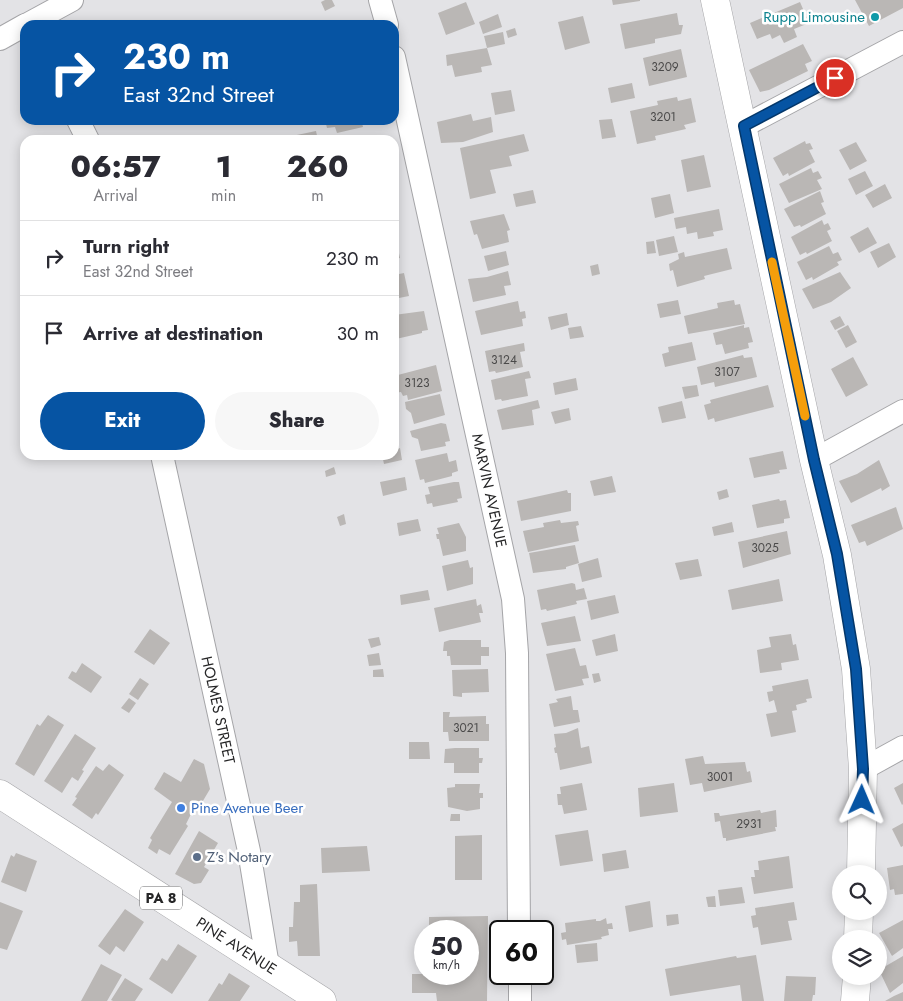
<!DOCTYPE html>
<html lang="en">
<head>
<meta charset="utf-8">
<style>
	body { margin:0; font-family:Jost,sans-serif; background:#f7f7f7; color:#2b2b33; height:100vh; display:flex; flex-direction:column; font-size:19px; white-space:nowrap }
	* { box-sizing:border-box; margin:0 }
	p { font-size:16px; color:#7c7c81 }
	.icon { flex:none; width:28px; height:28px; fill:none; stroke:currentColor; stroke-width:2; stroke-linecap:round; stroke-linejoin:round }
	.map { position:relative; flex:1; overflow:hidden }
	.side { position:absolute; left:20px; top:135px; width:379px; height:325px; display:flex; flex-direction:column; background:#fff; border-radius:15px; box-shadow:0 2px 12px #0003 }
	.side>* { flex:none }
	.hud { position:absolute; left:20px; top:20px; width:379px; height:105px; border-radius:15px; box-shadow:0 2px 12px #0003; background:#0654a3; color:#fff; overflow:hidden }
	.buttons { position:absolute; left:832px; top:865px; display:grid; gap:10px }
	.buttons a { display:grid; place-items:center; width:55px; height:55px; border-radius:50%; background:#fff; box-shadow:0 2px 12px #0003; font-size:25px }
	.speed { position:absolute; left:414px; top:920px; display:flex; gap:10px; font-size:25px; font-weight:700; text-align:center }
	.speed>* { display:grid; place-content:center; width:65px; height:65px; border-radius:50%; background:#fff; box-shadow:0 2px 12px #0003; line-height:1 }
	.speed small { font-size:12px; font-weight:400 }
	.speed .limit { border:2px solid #111; border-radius:8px; background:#fff; color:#111 }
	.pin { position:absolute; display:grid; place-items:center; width:42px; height:42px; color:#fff; margin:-21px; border:2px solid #fff; border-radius:50%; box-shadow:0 1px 5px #0007 }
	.me { position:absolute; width:55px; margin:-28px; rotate:1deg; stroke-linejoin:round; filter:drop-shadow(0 0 4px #0008) }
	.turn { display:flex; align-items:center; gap:18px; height:105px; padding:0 20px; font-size:22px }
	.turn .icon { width:65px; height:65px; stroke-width:2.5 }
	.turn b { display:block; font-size:35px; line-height:42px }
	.eta { display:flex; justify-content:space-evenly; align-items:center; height:85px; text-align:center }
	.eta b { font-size:30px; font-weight:800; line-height:35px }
	.button { display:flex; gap:10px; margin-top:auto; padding:10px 20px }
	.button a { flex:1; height:58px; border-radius:30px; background:#0654a3; color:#fff; font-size:20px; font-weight:800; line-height:58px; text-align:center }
	.button a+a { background:#f7f7f7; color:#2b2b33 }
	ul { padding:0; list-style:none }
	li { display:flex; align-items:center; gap:15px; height:75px; padding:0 20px; border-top:1px solid #e1e1e2 }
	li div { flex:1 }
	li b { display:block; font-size:19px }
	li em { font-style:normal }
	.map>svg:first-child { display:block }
	.building { fill:#bab7b5 }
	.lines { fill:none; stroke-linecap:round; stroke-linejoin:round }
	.street-casing { stroke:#a5a5a8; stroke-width:24 }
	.primary-casing { stroke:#a5a5a8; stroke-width:29 }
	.street { stroke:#fff; stroke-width:22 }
	.primary { stroke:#fff; stroke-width:28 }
	.route-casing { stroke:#04376a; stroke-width:12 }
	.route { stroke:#0654a3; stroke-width:9 }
	.slow { stroke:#f59e0b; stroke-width:9 }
	.culture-dot { fill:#0f9aa8; stroke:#fff; stroke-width:2 }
	.shop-dot { fill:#3f7fe0; stroke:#fff; stroke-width:2 }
	.service-dot { fill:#5c6f8a; stroke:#fff; stroke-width:2 }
	.labels { text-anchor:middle; stroke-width:5; stroke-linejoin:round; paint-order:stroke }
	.number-label { font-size:12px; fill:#4b4a4a }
	.shield { fill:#fff; stroke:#676768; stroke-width:1 }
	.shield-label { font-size:14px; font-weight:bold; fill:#262627 }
	.culture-label { font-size:15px; fill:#0d838f; stroke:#fff; text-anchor:end }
	.street-label { font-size:15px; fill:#262627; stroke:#fff }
	.shop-label { font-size:15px; fill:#366cbe; stroke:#fff; text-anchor:start }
	.service-label { font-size:15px; fill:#4e5e75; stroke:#fff; text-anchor:start }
</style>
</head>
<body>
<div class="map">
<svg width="903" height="1001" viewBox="0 0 903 1001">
	<rect width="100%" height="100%" fill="#e3e3e6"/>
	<!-- building -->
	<path class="building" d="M325 0H332L335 6 325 11 321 2Z
		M612 0H640V1L613 5Z
		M855 0H903V8L869 26Z
		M466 2 475 24 446 35 438 13Z
		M800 2 809 23 794 29 797 37 784 43 780 35 772 39 770 34 757 39 750 23Z
		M677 13 679 25H683L681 34 655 39V43L625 49 620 24Z
		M498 14 502 27 483 34 479 22Z
		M583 16 590 43 565 50 558 22Z
		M515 28 517 35 508 38 506 31Z
		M503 32 505 44 487 48 484 36Z
		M803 44 812 61 805 64 808 71 769 90 760 92 749 70Z
		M487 48 492 65 481 67 482 72 455 77 452 65 447 66 446 55Z
		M681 49 687 77 649 86 643 58Z
		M632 83 635 98 611 103 608 88Z
		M511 90 515 111 495 115 491 93Z
		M677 97 678 101 691 98 696 122 684 125 686 129 655 136 656 140 637 144 630 111 658 105 657 101Z
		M471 114 473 121 491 117 493 132 463 142 441 143 437 122Z
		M612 119 616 137 602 139 599 120Z
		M325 120H366V122L362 123 363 127 337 133 335 127 327 128Z
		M316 131 318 140H293L292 136Z
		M524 134 529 151 509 156 512 166 490 170 496 193 470 199 460 148Z
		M805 141 806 144 810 143 813 149 809 150 815 162 789 176 788 173 783 176 773 158Z
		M856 142 867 161 850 170 839 150Z
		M704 155 711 187 687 192 681 160Z
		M811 168 813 173 818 171 822 178 817 180 822 189 789 203 779 184Z
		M865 171 873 186 856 195 848 179Z
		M885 184 892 198 873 208 865 195Z
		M533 190 536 203 516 207 513 194Z
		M820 191 824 202 821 203 826 214 801 227 800 225 794 227 784 209Z
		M670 194 674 213 655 218 651 198Z
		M719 209 723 230 713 232 714 236 698 239 697 232 687 234 686 227 676 229 674 218Z
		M504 214 510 230 507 231 509 242 482 249 477 234 474 235 470 221Z
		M822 220 824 225 828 223 831 229 827 231 832 241 807 254 806 252 800 255 791 237Z
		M868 227 877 243 859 253 850 237Z
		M674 236 678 252 659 256 656 240Z
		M396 239 400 258 395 259 394 240Z
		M654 241 656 253 647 254 646 242Z
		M889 243 896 257 878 268 870 252Z
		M829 246 833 254 838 252 842 260 837 262 839 265 813 280 812 277 806 280 797 262Z
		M727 248 732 269 704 276 705 279 677 287 673 270 670 271 669 264 679 259 678 254 684 252 685 257Z
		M506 251 509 265 488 271 484 256Z
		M598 264 600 274 592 276 590 266Z
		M508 271 511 285 504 286 506 295 473 302 468 279 487 277Z
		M840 272 851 288 831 302 813 309 802 289Z
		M404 273 409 296 394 299V275Z
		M678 300 681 314 660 318 657 304Z
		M734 300 735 305 740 304 745 324 688 334 684 316 718 308 717 303Z
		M518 301 520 312 525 311 526 318 522 319 523 326 481 335 475 311Z
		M424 311 428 330 422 331V333L396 339 394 315Z
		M567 313 569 325 551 330 548 317Z
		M840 316 845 325 835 330 830 321Z
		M744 325V328L749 327 753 342 748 343 749 348 725 354 722 344 716 345 713 333Z
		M848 325 857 342 846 348 837 331Z
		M581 326 584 337 570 339 568 328Z
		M692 342 696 360 665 367 662 354 669 352 668 347Z
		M524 343 525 351 520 352 523 367 496 373 495 371 489 372 485 351Z
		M743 355 744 358 752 357 757 377 715 387 714 382 701 385 697 367Z
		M853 357 868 385 846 397 831 369Z
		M436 365 442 391 408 400 407 395 403 396 401 392 394 393V376Z
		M529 371 531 378 525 379 528 396 502 401 501 399 495 400 491 380Z
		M576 378 578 390 555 395 553 383Z
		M697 385 699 396 685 399 682 387Z
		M768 385 774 407 715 422 714 418 708 420 704 405 711 403 710 400Z
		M440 394 445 415 414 424 411 413 406 409 405 402Z
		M538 400 540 408 532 410 534 425 502 430 497 410Z
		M682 401 686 418 662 423 658 407Z
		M569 408 571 420 555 424 551 412Z
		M441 423 446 424 450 441 445 442 446 446 421 451 418 439 412 437 410 431Z
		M400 448 402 460 384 464 382 455H394V450Z
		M783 451 787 469 779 470 780 473 754 478 749 458Z
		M447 453 449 462 456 460 458 471 452 473V476L425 483 424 479 420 480 415 460Z
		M879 460 890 486 882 491 881 488 851 503 839 481 857 474Z
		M334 467 336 474 326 477 325 471Z
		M612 476 616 492 594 496 590 481Z
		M405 477 407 490 383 496 380 482Z
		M454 482H459L462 498 457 499 458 502 433 507 432 503 427 504 425 495 430 494 428 487Z
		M727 489 729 497 719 500 717 492Z
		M567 490 568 493H571V511L521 521 517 501Z
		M779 499 780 501 786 500 790 518 784 519V523L757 528 752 505Z
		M896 507 903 529 867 546 865 541 859 543 851 525Z
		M344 514 346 524 340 526 337 517Z
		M418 519 421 531 399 536 397 523Z
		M560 520 561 523 578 521 579 525 576 526 579 541 528 552 523 531 544 527 543 523Z
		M732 522 734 532 714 536 712 527Z
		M459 523 466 537V551L443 556 439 539H437L436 534H439L437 528Z
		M787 531 791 554 743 568 738 542Z
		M575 545 579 563 566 567V569L533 573 529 553Z
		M598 558 602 577 582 582 578 564Z
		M698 559 702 576 680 580 675 563Z
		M468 560 470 568 473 567V584L447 591 442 566Z
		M779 579 783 601 732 610 728 590Z
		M572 583 575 584 576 590 584 588 587 599 576 601 577 604 547 611 546 609 541 610 537 590Z
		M428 590 430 600 401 605 400 595Z
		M615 595 619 613 591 620 587 601Z
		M476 599 477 606 481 604 483 613H479L481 622 439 632 434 608Z
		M575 616 581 641 547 646 541 623Z
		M150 629 170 643 154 665 134 652Z
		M615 634 618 651 596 656 592 640Z
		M791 634 793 645 796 644 799 660 781 663 782 670 760 673 757 650 771 647 769 637Z
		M379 637 381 645 371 648 368 639Z
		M450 640H481V647H489V656H481V665H451L450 656H447V651H443L444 642Z
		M575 648 580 666 586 665 589 678 582 679 584 685 555 691 546 654Z
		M379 653 381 665 369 666 367 655Z
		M82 663 102 677 91 693 68 678 72 671 76 673Z
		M383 669 384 677H373V670Z
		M488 669 489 692 462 693V697L453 696 452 670Z
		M599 673 601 681 594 683 592 674Z
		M140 678 149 684 138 700 129 694Z
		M808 679 812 698 806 699 807 702 796 705 797 710 792 711 796 732 771 737 766 714 777 712 774 700 769 702 767 692 773 691 772 686Z
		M571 696 573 710H578L580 722 554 727 549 704 558 702 556 699Z
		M129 698 136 703 129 713 121 708Z
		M443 712H450L449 717 486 716V724H489V741H449L448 732H443Z
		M48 715 64 725 34 776 15 764 37 724 40 726Z
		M578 728 581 748 589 746 592 763 560 770 557 753H555L554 748 556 747 554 734 566 733Z
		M75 734 96 748 82 770 84 771 78 781 72 777 62 793 44 781Z
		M409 742H429L430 759H409Z
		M455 748H479V758H483L482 763H479V773H454V763H444L445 749Z
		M703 756 705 764 745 762 747 772 750 771 752 782 704 792 702 783 690 785 685 759Z
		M194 759 204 764 210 789 194 816 191 814 186 824 188 826 170 855 159 849 157 854 148 848 152 840 150 838 172 802 154 789 164 772 181 782Z
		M109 764 124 775 98 815 96 813 92 819 72 805 77 798 75 797 96 766 103 771Z
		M582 783 587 810 564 814 562 805H558L557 794H561L560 787Z
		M674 783 678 812 640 817 638 788Z
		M903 783V804L902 805 894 788Z
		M455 784H480L479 793H483V798H480V809L467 811 448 807 447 788 455 787Z
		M760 810 761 813 776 810 777 827H775L776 831 726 841V838H723L720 821 715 822 714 813H719L720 816Z
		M451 814H460V821H450Z
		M903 823V846L901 847 892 829Z
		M588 830 593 861 560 866 555 835Z
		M199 831 218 843 204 867 209 870 201 883 194 884 175 874Z
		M482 835V880H455V836Z
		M367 846 370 871 322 873 321 848Z
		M626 850 629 868 604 872 602 854Z
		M16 853 37 861 26 892 1 882 11 855 14 857Z
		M789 856 793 888 754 894 751 877H755L754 870H759L758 861Z
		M903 865V894L895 895 894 889 890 890 887 868Z
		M317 884 320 956H298L297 941 289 942V927H293L294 902H300V885Z
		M742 887 745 903 720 906 718 890Z
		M715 896 716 907H708L706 897Z
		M650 901 653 927 629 932 625 906Z
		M0 902 23 911 7 950 0 948Z
		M794 902 797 920 788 921 792 940 761 945 758 927 753 928 751 916 756 915 755 908Z
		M125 909 144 922 124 952 116 946 110 955 98 946Z
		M678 914 679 924 667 926 666 915Z
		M488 916 487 1001H437L436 993H412V974H468V931H429V917Z
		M606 918 607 924 612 923 613 929H608L609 935 601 937 602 939 567 945 566 939 562 940 561 933 566 932 565 923 596 919V921H600Z
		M903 920V948L892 956 879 933Z
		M597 943 598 961 577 963 575 945Z
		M178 944 197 956 172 994 149 979 162 958 167 961Z
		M756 955 764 1001H742L740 985 670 996 665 969 736 956 737 958Z
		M903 956V983L890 993 879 970Z
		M101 964 122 975 107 1001H81Z
		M229 973 250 986 240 1001H208L219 983 222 985Z
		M786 976 816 977 815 995H813L812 1001H784Z
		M125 978 143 989 135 1001H113L111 1000Z
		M903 992V1001H885L894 996Z"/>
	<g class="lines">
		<defs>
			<g id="street">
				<path d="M380 0 387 25"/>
				<path d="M26 25 72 0"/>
				<path d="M0 39 25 25"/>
				<path id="s1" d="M394 57 513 599 517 653 519 931"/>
				<path d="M78 120 88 140"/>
				<path d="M744 126 903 42"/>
				<path id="s2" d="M162 455 249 851 268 966"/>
				<path d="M814 460 903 411"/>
				<path d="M863 769 903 747"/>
				<path d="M520 974V1001"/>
			</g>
			<g id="primary">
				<path d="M715 0 814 460 837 555 856 669 863 769 861 874"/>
				<path id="s3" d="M0 794 322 1001"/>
				<path d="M858 939 859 911"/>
				<path d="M855 1001 857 976"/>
			</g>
		</defs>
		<!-- street casing -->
		<use href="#street" class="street-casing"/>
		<!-- primary casing -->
		<use href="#primary" class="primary-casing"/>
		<!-- street -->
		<use href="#street" class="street"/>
		<!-- primary -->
		<use href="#primary" class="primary"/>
	</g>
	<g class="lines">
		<defs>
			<path id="route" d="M835 78 744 126 814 460 837 554 856 669 863 769 862 800"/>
		</defs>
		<!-- route casing -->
		<use href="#route" class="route-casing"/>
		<!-- route -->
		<use href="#route" class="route"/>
		<!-- slow -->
		<path class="slow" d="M772 262 805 416"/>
	</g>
	<!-- markers -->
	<circle class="culture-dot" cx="875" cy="17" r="5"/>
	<circle class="shop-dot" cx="181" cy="808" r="5"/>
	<circle class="service-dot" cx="197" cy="857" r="5"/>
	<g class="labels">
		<!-- number labels -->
		<g class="number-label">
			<text x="665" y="71">3209</text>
			<text x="663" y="121">3201</text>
			<text x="504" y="364">3124</text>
			<text x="727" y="376">3107</text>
			<text x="417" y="387">3123</text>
			<text x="765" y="552">3025</text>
			<text x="466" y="732">3021</text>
			<text x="720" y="781">3001</text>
			<text x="749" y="828">2931</text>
		</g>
		<!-- shield labels -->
		<rect class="shield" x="140" y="886.5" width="42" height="23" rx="4"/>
		<g class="shield-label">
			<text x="161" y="903">PA 8</text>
		</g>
		<!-- culture labels -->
		<g class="culture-label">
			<text x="865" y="22">Rupp Limousine</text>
		</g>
		<!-- street labels -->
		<g class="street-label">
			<text dy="5" stroke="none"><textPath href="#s1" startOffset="444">MARVIN AVENUE</textPath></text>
			<text dy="5" stroke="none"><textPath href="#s2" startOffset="261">HOLMES STREET</textPath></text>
			<text dy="5" stroke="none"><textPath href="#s3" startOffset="281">PINE AVENUE</textPath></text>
		</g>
		<!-- shop labels -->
		<g class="shop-label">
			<text x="191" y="813">Pine Avenue Beer</text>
		</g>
		<!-- service labels -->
		<g class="service-label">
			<text x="207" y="862">Z’s Notary</text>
		</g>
	</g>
</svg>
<div class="buttons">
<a><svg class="icon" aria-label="search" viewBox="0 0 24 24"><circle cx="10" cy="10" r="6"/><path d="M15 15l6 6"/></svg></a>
<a><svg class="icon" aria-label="layers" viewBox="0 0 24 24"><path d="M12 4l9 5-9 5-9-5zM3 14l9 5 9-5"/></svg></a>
</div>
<div class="speed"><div>50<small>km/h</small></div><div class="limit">60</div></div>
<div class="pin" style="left:835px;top:78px;background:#d93025"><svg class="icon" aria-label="arrive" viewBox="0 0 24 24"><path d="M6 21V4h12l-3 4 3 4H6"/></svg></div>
<svg class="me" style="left:862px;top:800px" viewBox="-20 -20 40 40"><path d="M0-17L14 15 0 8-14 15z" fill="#0654a3" stroke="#fff" stroke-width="4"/></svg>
<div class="hud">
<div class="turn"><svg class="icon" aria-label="right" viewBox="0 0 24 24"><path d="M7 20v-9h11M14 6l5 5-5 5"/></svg><div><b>230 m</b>East 32nd Street</div></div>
</div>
<section class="side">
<div class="eta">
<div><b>06:57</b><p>Arrival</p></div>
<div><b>1</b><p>min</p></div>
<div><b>260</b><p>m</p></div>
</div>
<ul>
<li><svg class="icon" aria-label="right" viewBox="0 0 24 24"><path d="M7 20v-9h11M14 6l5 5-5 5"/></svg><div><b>Turn right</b><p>East 32nd Street</p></div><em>230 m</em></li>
<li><svg class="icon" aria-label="arrive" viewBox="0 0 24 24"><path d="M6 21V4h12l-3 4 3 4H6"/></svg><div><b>Arrive at destination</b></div><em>30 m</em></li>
</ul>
<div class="button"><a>Exit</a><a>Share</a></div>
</section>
</div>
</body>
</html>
